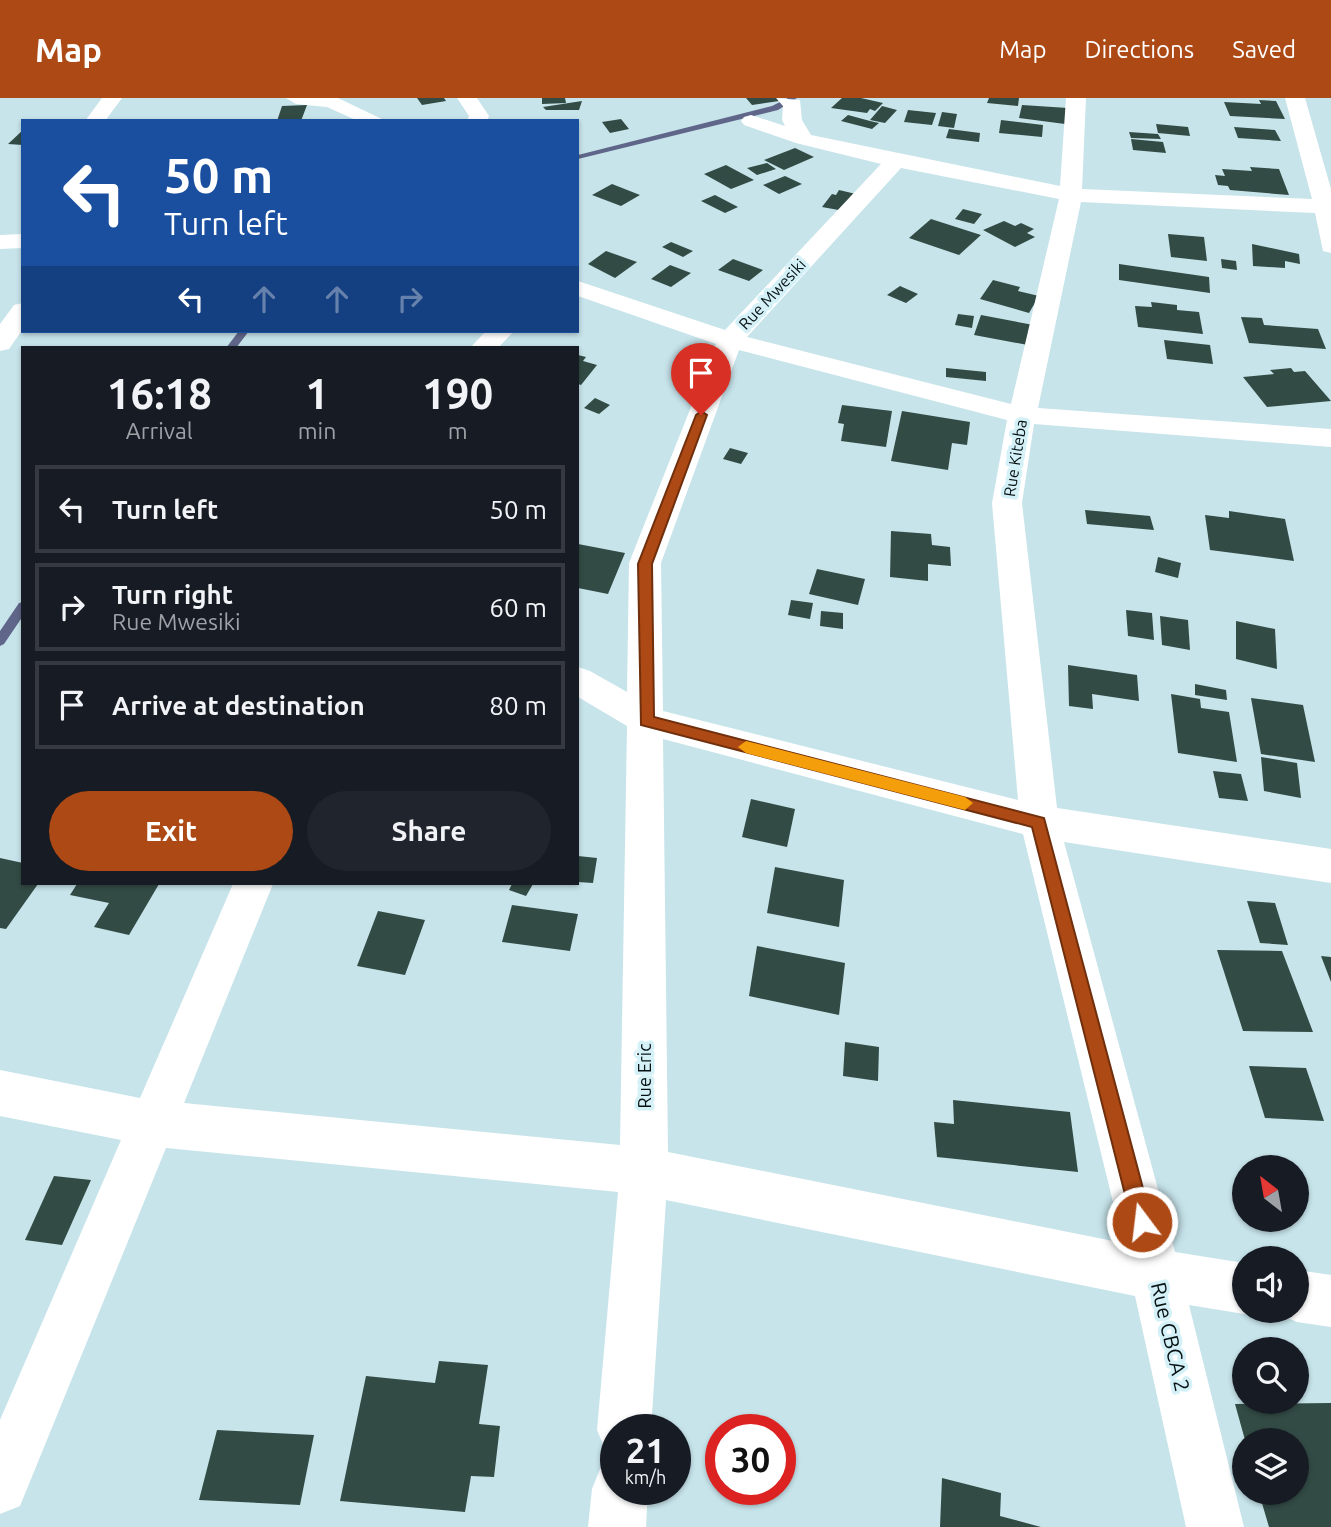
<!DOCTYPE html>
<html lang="en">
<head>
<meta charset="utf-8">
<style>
	body { margin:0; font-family:Ubuntu,sans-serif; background:#20242c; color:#f1f3f6; height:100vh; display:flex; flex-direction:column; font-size:26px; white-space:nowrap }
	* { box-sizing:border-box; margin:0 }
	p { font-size:23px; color:#9ea1a6 }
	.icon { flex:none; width:38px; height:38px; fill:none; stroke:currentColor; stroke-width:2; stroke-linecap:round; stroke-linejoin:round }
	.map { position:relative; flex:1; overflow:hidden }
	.drawer { position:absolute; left:21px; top:248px; width:558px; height:539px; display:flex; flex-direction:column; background:#171b24; border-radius:0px; box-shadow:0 2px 5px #0004 }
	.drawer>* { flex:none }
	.banner { position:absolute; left:21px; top:21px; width:558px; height:214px; border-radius:0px; box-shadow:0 2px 5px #0004; background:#1a4fa0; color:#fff; overflow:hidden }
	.needle { width:46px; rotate:329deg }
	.buttons { position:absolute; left:1232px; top:1057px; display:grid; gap:14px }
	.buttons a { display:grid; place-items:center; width:77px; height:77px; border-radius:50%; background:#171b24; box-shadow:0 2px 5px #0004; font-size:35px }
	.speed { position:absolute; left:600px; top:1316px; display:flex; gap:14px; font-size:35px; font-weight:700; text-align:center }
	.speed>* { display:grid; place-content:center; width:91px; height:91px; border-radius:50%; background:#171b24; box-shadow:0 2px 5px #0004; line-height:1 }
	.speed small { font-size:18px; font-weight:400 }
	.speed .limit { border:10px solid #d22; background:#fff; color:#111 }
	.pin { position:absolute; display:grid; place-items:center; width:60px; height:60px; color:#fff; margin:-72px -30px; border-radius:50% 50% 50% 0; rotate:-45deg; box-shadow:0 0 7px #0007 }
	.pin .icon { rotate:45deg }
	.me { position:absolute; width:77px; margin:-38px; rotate:345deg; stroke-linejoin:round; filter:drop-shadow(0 0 5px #0008) }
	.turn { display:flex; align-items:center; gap:24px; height:147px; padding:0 28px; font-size:32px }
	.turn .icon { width:91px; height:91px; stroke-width:2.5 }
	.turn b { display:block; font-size:49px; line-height:60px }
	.lanes { display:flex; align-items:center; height:66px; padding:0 28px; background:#0003; justify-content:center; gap:35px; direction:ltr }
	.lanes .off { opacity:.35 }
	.eta { display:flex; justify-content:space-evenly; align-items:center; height:119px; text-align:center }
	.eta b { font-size:42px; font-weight:700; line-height:49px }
	.primary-button { display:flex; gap:14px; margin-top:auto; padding:14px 28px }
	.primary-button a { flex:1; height:80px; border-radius:42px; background:#ad4914; color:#fff; font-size:28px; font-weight:700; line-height:80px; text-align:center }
	.primary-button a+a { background:#20242c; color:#f1f3f6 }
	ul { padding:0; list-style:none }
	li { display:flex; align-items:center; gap:21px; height:88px; margin:0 14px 10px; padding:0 14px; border:4px solid #363941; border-radius:0px }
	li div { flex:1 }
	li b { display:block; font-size:26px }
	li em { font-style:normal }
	header { display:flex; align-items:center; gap:42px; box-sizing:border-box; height:98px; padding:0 35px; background:#ad4914; color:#fff }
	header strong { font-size:33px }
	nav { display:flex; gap:38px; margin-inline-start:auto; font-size:24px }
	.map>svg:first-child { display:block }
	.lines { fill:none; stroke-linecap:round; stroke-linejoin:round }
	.stream { fill:#606689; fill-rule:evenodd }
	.building { fill:#334b45 }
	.minor { fill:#fff; fill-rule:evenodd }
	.route { fill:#ad4914; stroke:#702f0d; stroke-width:2 }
	.slow { fill:#f59e0b }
	.labels { text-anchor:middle; stroke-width:7; stroke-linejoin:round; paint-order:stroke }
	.far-street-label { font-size:16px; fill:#071113; stroke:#d4f1f8 }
	.street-label { font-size:18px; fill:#071113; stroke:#d4f1f8 }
	.near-street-label { font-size:21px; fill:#071113; stroke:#d4f1f8 }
</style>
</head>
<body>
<header>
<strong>Map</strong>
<nav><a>Map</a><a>Directions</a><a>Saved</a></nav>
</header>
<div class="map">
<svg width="1331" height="1429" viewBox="0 0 1331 1429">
	<rect width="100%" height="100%" fill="#c7e4eb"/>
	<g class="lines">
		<!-- stream -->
		<path class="stream" d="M788 0H797L778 12 578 61V57L772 8Z
			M239 233H249L236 250H226Z
			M23 504V518L4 546 0 548V533L19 505Z"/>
	</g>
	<!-- building -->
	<path class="building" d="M417 0H444L446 3 422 7Z
		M542 0H565L566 5 542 6Z
		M746 0H777L779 3 752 7Z
		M842 0H861L883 5 875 13 870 11 867 15 831 10Z
		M989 0H1019L1018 8 987 5Z
		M1259 2 1276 3 1285 21 1230 18 1224 4 1261 6Z
		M582 3 579 12H546L543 9Z
		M307 7 301 23H277L282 8Z
		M1022 7 1068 10 1065 26 1019 20Z
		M882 8 897 12 885 25 870 22Z
		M908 12 936 15 932 27 904 24Z
		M942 14 957 16 954 30 938 28Z
		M848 17 870 23 879 25 872 31 841 23Z
		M621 21 629 31 610 35 602 24Z
		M1001 22 1043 27 1042 39 999 35Z
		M1156 26 1188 29 1190 38 1158 35Z
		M1234 29 1275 32 1281 43 1238 40Z
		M949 31 980 35 979 44 946 40Z
		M23 32V47L8 46Z
		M1129 34 1158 36 1161 41 1131 40Z
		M1131 41 1163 44 1166 55 1133 52Z
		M795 50 814 59 784 72 764 62Z
		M767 65 776 71 757 77 747 70Z
		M726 67 754 82 731 91 704 76Z
		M1250 69 1279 71 1289 97 1230 92 1228 88 1218 87 1215 77 1225 78 1222 71 1252 73Z
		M785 78 802 86 779 96 763 87Z
		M612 86 640 97 621 108 592 97Z
		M839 92 856 96 844 113 822 109 832 96 836 97Z
		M715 97 738 109 725 115 701 103Z
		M963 111 982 116 974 126 955 121Z
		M931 121 981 137 959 157 909 140Z
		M1004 123 1015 128 1021 125 1034 131 1027 135 1035 139 1015 149 983 132Z
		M1168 136 1204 139 1207 163 1171 159Z
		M671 144 693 153 683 159 662 149Z
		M1252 146 1299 156 1300 166 1285 163V170L1253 168Z
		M606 153 637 164 615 180 588 166Z
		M733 161 763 172 749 183 718 172Z
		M1221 161 1236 163 1237 172 1222 170Z
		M1119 166 1209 179 1210 195 1119 182Z
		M670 167 691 175 671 189 651 181Z
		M993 182 1020 189 1018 193 1039 198 1029 215 980 201Z
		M900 188 918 196 906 205 887 197Z
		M1151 204 1177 207V212L1199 214 1203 236 1138 229 1135 208 1152 209Z
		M958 216 974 218 972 230 955 227Z
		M981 217 1039 228 1033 248 974 237Z
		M1241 219 1262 220 1264 227 1318 231 1326 251 1249 245Z
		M1164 242 1210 247 1213 266 1167 261Z
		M578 257 586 259 583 263 597 267 581 287 578 286Z
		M946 270 986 274V283L946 279Z
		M1291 270 1294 274 1305 273 1331 303 1267 309 1243 279 1274 276 1270 272Z
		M595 300 610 307 599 316 584 310Z
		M842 307 892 313 886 349 841 343 844 326 838 325Z
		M902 313 970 324 967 347 952 345 948 372 891 363Z
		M730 350 748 355 741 366 723 361Z
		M1085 412 1150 418 1154 432 1087 426Z
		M1229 413 1285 421 1294 463 1210 452 1205 417 1229 420Z
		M891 433 931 436 932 447 950 449 951 468 928 466V483L890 479Z
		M578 446 625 455 608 496 578 490Z
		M1158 459 1181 465 1178 480 1155 474Z
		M817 471 865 481 858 507 809 496Z
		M791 502 813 505 810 521 788 517Z
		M1126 512 1152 515 1154 542 1128 538Z
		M821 513 843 515V531L820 528Z
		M1160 518 1188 522 1190 552 1162 547Z
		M1236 523 1275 531 1277 571 1236 561Z
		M1068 567 1137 577 1139 603 1092 596 1093 611 1069 608Z
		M1195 586 1226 592 1227 602 1195 597Z
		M1171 596 1200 601 1201 610 1229 614 1237 664 1178 655Z
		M1251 600 1303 607 1315 664 1261 656Z
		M1261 659 1297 665 1301 700 1264 693Z
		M1213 673 1241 676 1248 703 1219 700Z
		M751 701 795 711 787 749 742 739Z
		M578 758 597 760 593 785 578 784Z
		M0 760 23 765V786H38L6 831 0 830Z
		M775 769 844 782 839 829 767 815Z
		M77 786H159L129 837 94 829 109 805 70 797Z
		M512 786H533L526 798 509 792Z
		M1247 803 1275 805 1288 847 1260 845Z
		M512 807 578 816 570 853 502 844Z
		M378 813 425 822 405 877 357 868Z
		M757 848 845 865 839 917 749 898Z
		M1217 852 1282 853 1313 934 1243 933Z
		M1321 858 1331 859V884Z
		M845 944 879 949 878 983 843 978Z
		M1249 968 1306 970 1324 1023 1265 1020Z
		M953 1002 1070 1014 1078 1074 937 1059 934 1024 954 1026Z
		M54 1078 91 1082 62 1147 25 1142Z
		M439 1263 488 1267 479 1326 500 1328 494 1379 471 1378 465 1414 340 1403 366 1278 435 1285Z
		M1331 1305V1429H1269L1259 1395H1297V1342H1245L1235 1306Z
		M217 1332 314 1337 300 1407 199 1402Z
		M942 1380 1001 1395 1000 1418 1041 1429H940Z"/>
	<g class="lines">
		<!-- minor -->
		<path class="minor" d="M102 0H122L105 23H85Z
			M286 0H338L386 23H358L327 9 296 6Z
			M457 0H477L489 18 487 23H467L469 18Z
			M776 0 800 2 802 22 811 37 1060 88 1066 0H1086L1082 91 1312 101 1285 0H1305L1331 91V155L1323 153 1315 115 1081 104 1038 310 1331 331V349L1034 326 1022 405 1057 710 1331 751V785L1064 744 1175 1154 1244 1165V1213H1251L1244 1216 1189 1207 1244 1429H1186L1135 1198 666 1102 651 1332H616V1356L605 1351 597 1332 618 1094 166 1050 20 1408 0 1416V1322L121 1042 0 1018V972L140 1000 233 786H273L184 1005 620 1047 627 628 578 599V569L590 573 627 594 629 465 716 246 578 198V183L725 232 881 66 796 45 744 27 741 23 744 19 751 17 785 28 782 22 783 8ZM901 70 1059 101 1011 306 747 239ZM739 252 1007 322 992 405 1018 702 663 613 661 465ZM663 641 1023 736 1123 1145 668 1054Z
			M23 136V150L0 151V137Z
			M23 205V231L9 251 0 253V226L14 207Z
			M486 233H514L498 250H470Z
			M1297 1172 1331 1177V1229L1297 1224 1279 1216 1277 1213H1297Z
			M616 1364V1391H648L646 1429H588L592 1391 600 1371Z"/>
	</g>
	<!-- route -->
	<path class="route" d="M701 313 707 317 652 466 654 619 1044 720 1152 1124 1149 1131 1142 1134 1135 1131 1132 1124 1032 729 641 627 638 466 696 317Z"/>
	<!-- slow -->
	<path class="slow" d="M746 643 965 699 973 705 965 712 746 655 738 649Z"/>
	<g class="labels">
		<!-- far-street labels -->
		<g class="far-street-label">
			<text transform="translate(772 196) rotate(-47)" y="6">Rue Mwesiki</text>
			<text transform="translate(1015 360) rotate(-81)" y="6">Rue Kiteba</text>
		</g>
		<!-- street labels -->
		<g class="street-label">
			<text transform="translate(645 978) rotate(-90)" y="6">Rue Eric</text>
		</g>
		<!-- near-street labels -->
		<g class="near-street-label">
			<text transform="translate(1170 1239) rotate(77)" y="7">Rue CBCA 2</text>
		</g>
	</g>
</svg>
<div class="buttons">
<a><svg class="needle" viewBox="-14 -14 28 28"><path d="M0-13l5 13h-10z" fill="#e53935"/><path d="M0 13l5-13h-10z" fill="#9ea1a6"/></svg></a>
<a><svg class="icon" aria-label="sound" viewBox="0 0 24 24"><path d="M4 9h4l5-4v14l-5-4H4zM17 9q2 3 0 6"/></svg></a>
<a><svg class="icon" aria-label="search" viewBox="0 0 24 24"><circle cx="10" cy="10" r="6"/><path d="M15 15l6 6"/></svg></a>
<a><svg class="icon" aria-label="layers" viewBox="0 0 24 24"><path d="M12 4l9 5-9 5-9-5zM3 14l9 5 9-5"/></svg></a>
</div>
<div class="speed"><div>21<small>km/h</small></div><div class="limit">30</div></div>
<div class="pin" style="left:701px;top:317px;background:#d93025"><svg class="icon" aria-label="arrive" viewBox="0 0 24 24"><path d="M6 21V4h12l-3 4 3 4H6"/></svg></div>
<svg class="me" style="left:1142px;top:1124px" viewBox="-20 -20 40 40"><circle r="17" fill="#ad4914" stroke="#fff" stroke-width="3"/><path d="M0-11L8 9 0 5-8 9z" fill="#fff"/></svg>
<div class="banner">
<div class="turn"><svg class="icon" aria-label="left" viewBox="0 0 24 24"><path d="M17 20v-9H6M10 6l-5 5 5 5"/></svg><div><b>50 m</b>Turn left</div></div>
<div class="lanes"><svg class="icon" aria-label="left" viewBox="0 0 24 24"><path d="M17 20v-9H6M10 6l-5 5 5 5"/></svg><svg class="icon off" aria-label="ahead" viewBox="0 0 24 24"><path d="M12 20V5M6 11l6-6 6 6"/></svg><svg class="icon off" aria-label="ahead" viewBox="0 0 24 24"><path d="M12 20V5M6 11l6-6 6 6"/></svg><svg class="icon off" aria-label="right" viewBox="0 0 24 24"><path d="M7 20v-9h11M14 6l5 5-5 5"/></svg></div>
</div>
<section class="drawer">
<div class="eta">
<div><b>16:18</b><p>Arrival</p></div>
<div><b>1</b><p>min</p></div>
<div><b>190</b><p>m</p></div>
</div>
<ul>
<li><svg class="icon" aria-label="left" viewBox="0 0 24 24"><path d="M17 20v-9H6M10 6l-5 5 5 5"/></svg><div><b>Turn left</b></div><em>50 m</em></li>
<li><svg class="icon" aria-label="right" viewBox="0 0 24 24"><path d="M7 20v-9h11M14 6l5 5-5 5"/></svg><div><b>Turn right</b><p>Rue Mwesiki</p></div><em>60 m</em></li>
<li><svg class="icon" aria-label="arrive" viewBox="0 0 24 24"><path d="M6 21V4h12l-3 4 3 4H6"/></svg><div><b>Arrive at destination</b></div><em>80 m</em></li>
</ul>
<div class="primary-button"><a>Exit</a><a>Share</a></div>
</section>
</div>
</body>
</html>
